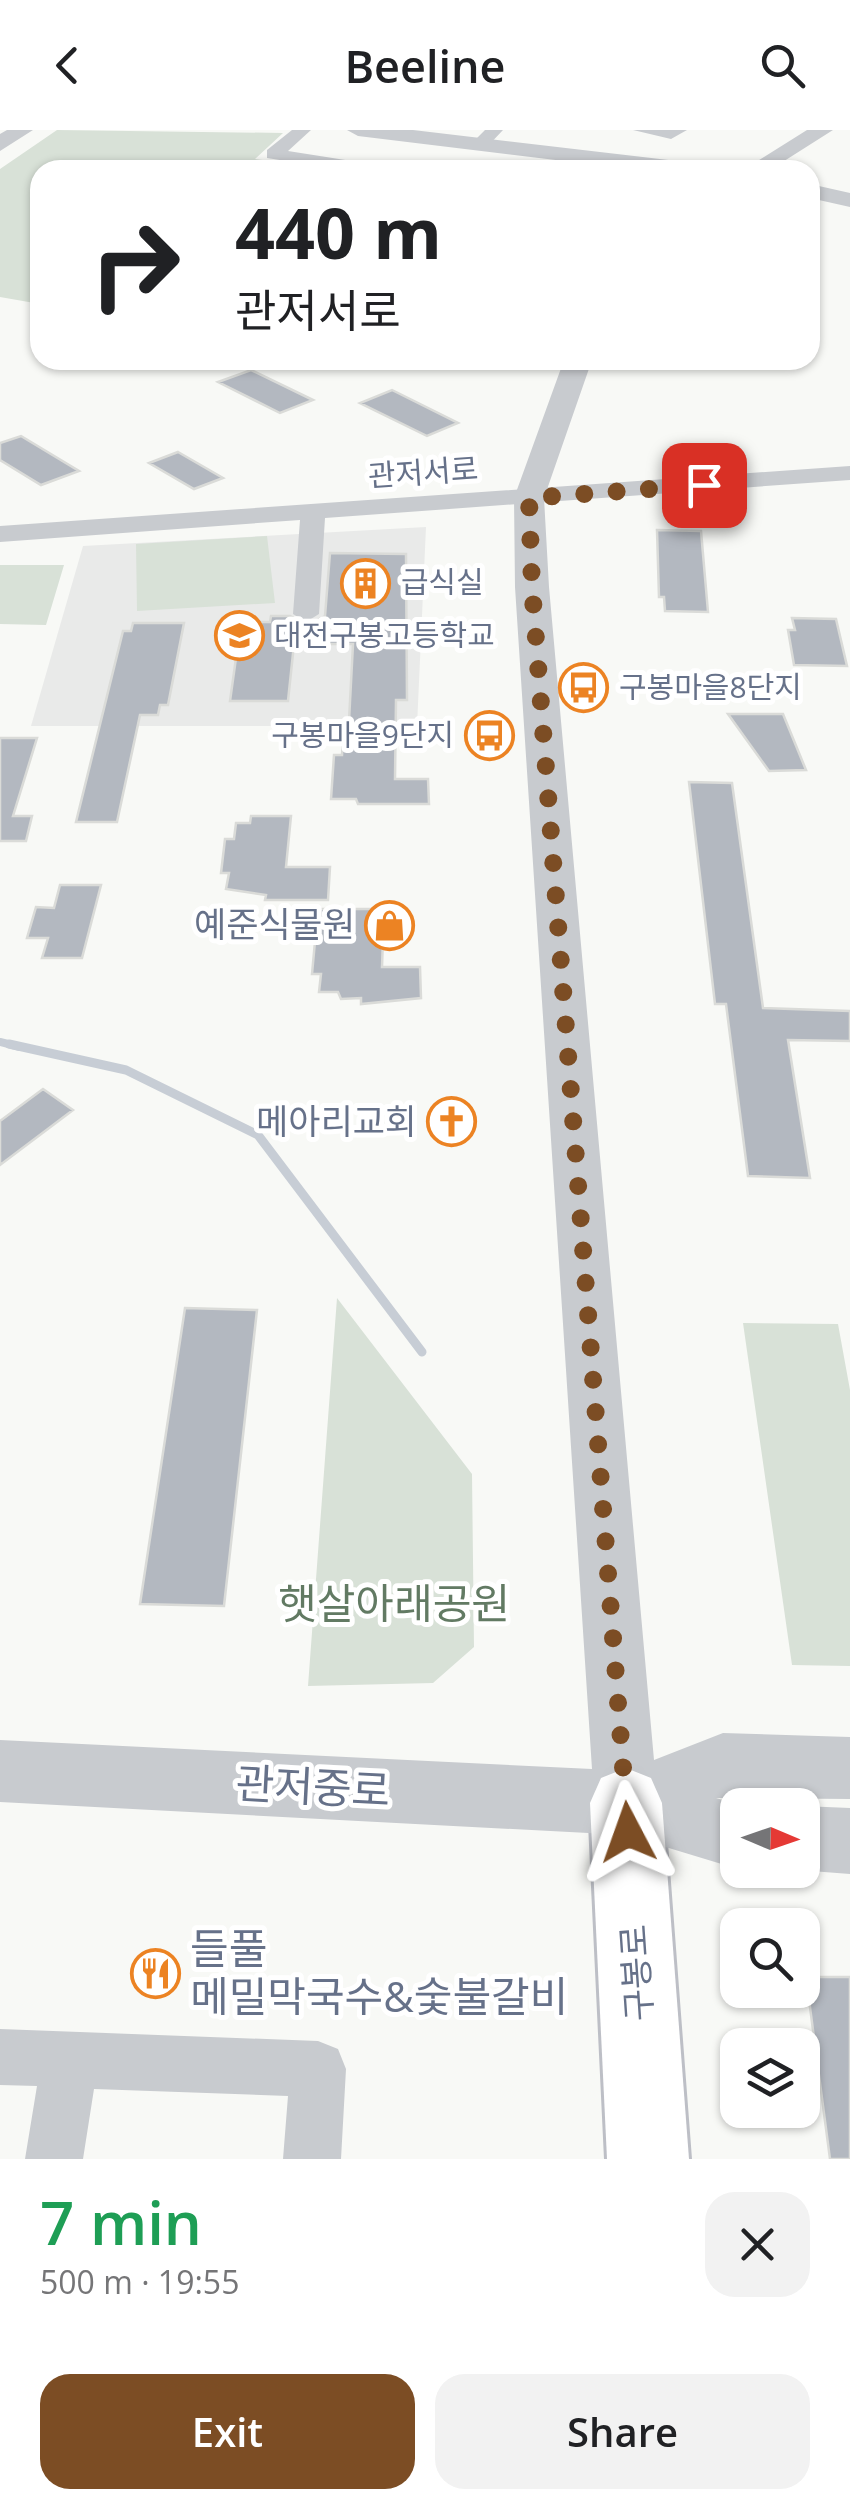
<!DOCTYPE html>
<html lang="en">
<head>
<meta charset="utf-8">
<style>
	body { margin:0; font-family:"Open Sans","Noto Sans KR",sans-serif; background:#f2f2f2; color:#202124; height:100vh; display:flex; flex-direction:column; font-size:38px; white-space:nowrap }
	* { box-sizing:border-box; margin:0 }
	p { font-size:32px; color:#757577 }
	.icon { flex:none; width:55px; height:55px; fill:none; stroke:currentColor; stroke-width:2; stroke-linecap:round; stroke-linejoin:round }
	.map { position:relative; height:2029px; overflow:hidden }
	.sheet { display:flex; flex-direction:column; background:#fff; flex:1 }
	.sheet>* { flex:none }
	.hud { position:absolute; left:30px; top:30px; width:790px; height:210px; border-radius:30px; box-shadow:0 2px 8px #0004; background:#fff; color:#202124; overflow:hidden }
	.needle { width:65px; rotate:92deg }
	.tools { position:absolute; left:720px; top:1658px; display:grid; gap:20px }
	.tools a { display:grid; place-items:center; width:100px; height:100px; border-radius:20px; background:#fff; box-shadow:0 2px 8px #0004; font-size:50px }
	.pin { position:absolute; display:grid; place-items:center; width:85px; height:85px; color:#fff; margin:-42px; border-radius:20px; box-shadow:0 5px 15px #0006 }
	.me { position:absolute; width:110px; margin:-55px; rotate:356deg; stroke-linejoin:round; filter:drop-shadow(0 0 8px #0008) }
	.turn { display:flex; align-items:center; gap:35px; height:210px; padding:0 40px; font-size:45px }
	.turn .icon { width:130px; height:130px; stroke-width:2.5 }
	.turn b { display:block; font-size:70px; line-height:85px }
	.round { display:grid; place-items:center; flex:none; width:105px; height:105px; border-radius:30px; background:#f2f2f2 }
	.headline { display:flex; align-items:center; justify-content:space-between; height:170px; padding:0 40px }
	h1 { font-size:60px; font-weight:600; line-height:75px; color:#1e9e55 }
	.button { display:flex; gap:20px; margin-top:auto; padding:20px 40px }
	.button a { flex:1; height:115px; border-radius:30px; background:#7c4d24; color:#fff; font-size:40px; font-weight:600; line-height:115px; text-align:center }
	.button a+a { background:#f2f2f2; color:#202124 }
	header { display:flex; justify-content:space-between; align-items:center; height:130px; padding:0 40px; background:#fff; font-size:45px; font-weight:600 }
	.map>svg:first-child { display:block }
	.built { fill:#e9eae9 }
	.green { fill:#d8e1d7 }
	.lines { fill:none; stroke-linecap:round; stroke-linejoin:round }
	.stream-far1 { stroke:#c7cdd5; stroke-width:8 }
	.stream { stroke:#c7cdd5; stroke-width:9 }
	.building { fill:#b3b8c0; stroke:#dadbd8; stroke-width:2.5 }
	.secondary-casing { stroke:#bdbfc6; stroke-width:6 }
	.minor { fill:#c8cbcf; fill-rule:evenodd }
	.tertiary { fill:#c8cbcf; fill-rule:evenodd }
	.secondary { fill:#fff; fill-rule:evenodd }
	.route { stroke:#7c4d24; stroke-width:18; stroke-dasharray:0 32.4 }
	.labels { text-anchor:middle; stroke-width:10; stroke-linejoin:round; paint-order:stroke }
	.far-street-label { font-size:30px; fill:#667189; stroke:#fff }
	.far-poi-label { font-size:30px; fill:#667189; stroke:#fff; text-anchor:start }
	.poi-label { font-size:35px; fill:#667189; stroke:#fff; text-anchor:end }
	.street-label { font-size:35px; fill:#667189; stroke:#fff }
	.near-park-label { font-size:42px; fill:#627a63; stroke:#fff }
	.near-street-label { font-size:42px; fill:#667189; stroke:#fff }
	.near-poi-label { font-size:42px; fill:#667189; stroke:#fff; text-anchor:start }
</style>
</head>
<body>
<header><svg class="icon" aria-label="back" viewBox="0 0 24 24"><path d="M15 5l-7 7 7 7"/></svg>Beeline<svg class="icon" aria-label="search" viewBox="0 0 24 24"><circle cx="10" cy="10" r="6"/><path d="M15 15l6 6"/></svg></header>
<div class="map">
<svg width="850" height="2029" viewBox="0 0 850 2029">
	<rect width="100%" height="100%" fill="#f8f9f6"/>
	<!-- built -->
	<path class="built" d="M426 397 417 596H31L83 416Z"/>
	<!-- green -->
	<path class="green" d="M57 0 283 3 255 29 339 40H40V174L0 167V39Z
		M267 406 275 473 137 481 136 414Z
		M0 435H64L46 495 0 494Z
		M337 1168 472 1344 474 1517 433 1553 308 1556Z
		M743 1193 838 1194 850 1260V1536L792 1535Z"/>
	<g class="lines">
		<!-- stream-far1 -->
		<path class="stream-far1" d="M0 912 20 917"/>
		<!-- stream -->
		<path class="stream" d="M9 914 126 940 258 1005 422 1222"/>
	</g>
	<!-- building -->
	<path class="building" d="M251 240 313 270 280 283 218 252Z
		M392 260 458 293 427 306 360 273Z
		M21 306 79 341 41 355 0 330V313Z
		M178 322 223 348 194 359 149 333Z
		M657 400 701 401 708 482 665 481 664 467H659Z
		M330 423 406 424 407 570H396L395 649H428L429 674H358L356 669H331L334 625H342L343 610H348L353 514H294L288 571H230L241 492H270L271 486H290L308 495 325 486Z
		M792 488 836 489 847 536 794 535 788 500H795Z
		M133 493H184L168 575H160L158 585H140L117 692H76L123 501H131Z
		M728 584H783L806 640 769 641Z
		M0 608H37L13 686H32L26 711H0Z
		M689 652 732 653 763 878 850 881V911L788 910 810 1048 748 1046 726 874H715Z
		M251 686H291L286 737H330L328 770H265L266 765 226 759 229 743H221L225 709H234L236 693H250Z
		M60 755H101L82 828H42L48 808H27L36 777 54 778Z
		M318 779H384L382 837H420L421 868 361 874V868L341 869 338 862H319L321 844H312Z
		M43 959 73 980 0 1035V991Z
		M185 1178 257 1180 224 1476 140 1474Z
		M806 1847H850V2029H830Z"/>
	<g class="lines">
		<defs>
			<path id="secondary" d="M626 1638 651 1648 662 1673 689 2029H607L590 1673 601 1648Z"/>
		</defs>
		<!-- secondary casing -->
		<use href="#secondary" class="secondary-casing"/>
		<!-- minor -->
		<path class="minor" d="M292 0H311L288 21 377 35 386 40H343L267 28V20Z
			M485 0H503L485 19H473L470 15Z
			M633 0H687L671 9Z
			M576 23 591 27 580 40H562Z
			M850 336V350L325 388 319 484 306 492 293 484 300 390 0 412V396Z
			M0 1899 318 1911 338 1919 346 1939 341 2029H283L288 1966 94 1959 83 2029H25L37 1956 0 1955Z"/>
		<!-- tertiary -->
		<path class="tertiary" d="M7 0H33L0 21V4Z
			M347 0H413L694 33 705 40H638L358 6Z
			M807 0H833L770 40H743Z
			M810 54 850 63V77L810 68Z
			M564 230H592L544 368 549 457 654 1630 723 1603 850 1607V1669L716 1668 739 1675 738 1739 626 1705 0 1672V1610L592 1639 515 457 514 368Z
			M802 1676 850 1678V1744L798 1740H802Z"/>
		<!-- secondary -->
		<use href="#secondary" class="secondary"/>
	</g>
	<g class="lines">
		<!-- route -->
		<path class="route" d="M628 1702 532 457 529 368 704 355"/>
	</g>
	<!-- icons -->
	<defs>
		<symbol id="building-ring" viewBox="-11 -11 22 22"><circle r="9.5" fill="#fff" stroke="#ec8323" stroke-width="1.5"/><path d="M-4-6H4V6H1V3H-1V6H-4ZM-2.5-4.3h1.7v1.8h-1.7ZM.8-4.3h1.7v1.8H.8ZM-2.5-1h1.7V.8h-1.7ZM.8-1h1.7V.8H.8Z" fill="#ec8323"/></symbol>
		<symbol id="school-ring" viewBox="-11 -11 22 22"><circle r="9.5" fill="#fff" stroke="#ec8323" stroke-width="1.5"/><path d="M0-5L7-2L0 1L-7-2ZM-4 1L0 2.5L4 1V4Q0 6-4 4Z" fill="#ec8323"/></symbol>
		<symbol id="bus-ring" viewBox="-11 -11 22 22"><circle r="9.5" fill="#fff" stroke="#ec8323" stroke-width="1.5"/><path d="M-5-6H5V4H4V6H2V4H-2V6H-4V4H-5ZM-3.5-4V0h7V-4ZM-3.5 1.2v1.5H-2V1.2ZM2 1.2v1.5H3.5V1.2Z" fill="#ec8323"/></symbol>
		<symbol id="shop-ring" viewBox="-11 -11 22 22"><circle r="9.5" fill="#fff" stroke="#ec8323" stroke-width="1.5"/><path d="M-5-2.5h2.3a2.7 3.5 0 0 1 5.4 0H5L5.5 6h-11ZM-1.5-2.5h3a1.5 2.3 0 0 0-3 0Z" fill="#ec8323"/></symbol>
		<symbol id="church-ring" viewBox="-11 -11 22 22"><circle r="9.5" fill="#fff" stroke="#ec8323" stroke-width="1.5"/><path d="M-1.2-6h2.4v3.5h3.3v2.4h-3.3V6h-2.4V-.1h-3.3v-2.4h3.3Z" fill="#ec8323"/></symbol>
		<symbol id="restaurant-ring" viewBox="-11 -11 22 22"><circle r="9.5" fill="#fff" stroke="#ec8323" stroke-width="1.5"/><path d="M-5-6h1v4h1v-4h1v4h1v-4h1v5L-1.5 .5V6h-2V.5L-5-1ZM5-6V6H3V1.5H1.5Q1.5-4 5-6Z" fill="#ec8323"/></symbol>
	</defs>
	<g fill-rule="evenodd">
		<use href="#building-ring" x="338" y="426" width="55" height="55"/>
		<use href="#school-ring" x="212" y="478" width="55" height="55"/>
		<use href="#bus-ring" x="556" y="530" width="55" height="55"/>
		<use href="#bus-ring" x="462" y="578" width="55" height="55"/>
		<use href="#shop-ring" x="362" y="768" width="55" height="55"/>
		<use href="#church-ring" x="424" y="964" width="55" height="55"/>
		<use href="#restaurant-ring" x="128" y="1816" width="55" height="55"/>
	</g>
	<g class="labels">
		<!-- far-street labels -->
		<g class="far-street-label">
			<text transform="translate(423 343) rotate(-4)" y="10">관저서로</text>
		</g>
		<!-- far-poi labels -->
		<g class="far-poi-label">
			<text x="401" y="463">급식실</text>
			<text x="274" y="516">대전구봉고등학교</text>
			<text x="619" y="568">구봉마을8단지</text>
			<text x="454" y="616" text-anchor="end">구봉마을9단지</text>
		</g>
		<!-- poi labels -->
		<g class="poi-label">
			<text x="355" y="807">예준식물원</text>
			<text x="417" y="1004">메아리교회</text>
		</g>
		<!-- street labels -->
		<g class="street-label">
			<text transform="translate(637 1843) rotate(-94)" y="12">구봉로</text>
		</g>
		<!-- near-park labels -->
		<g class="near-park-label">
			<text x="394" y="1489">햇살아래공원</text>
		</g>
		<!-- near-street labels -->
		<g class="near-street-label">
			<text transform="translate(313 1657) rotate(3)" y="15">관저중로</text>
		</g>
		<!-- near-poi labels -->
		<g class="near-poi-label">
			<text x="190" y="1834">들풀<tspan x="190" dy="48">메밀막국수&amp;숯불갈비</tspan></text>
		</g>
	</g>
</svg>
<div class="tools">
<a><svg class="needle" viewBox="-14 -14 28 28"><path d="M0-13l5 13h-10z" fill="#e53935"/><path d="M0 13l5-13h-10z" fill="#757577"/></svg></a>
<a><svg class="icon" aria-label="search" viewBox="0 0 24 24"><circle cx="10" cy="10" r="6"/><path d="M15 15l6 6"/></svg></a>
<a><svg class="icon" aria-label="layers" viewBox="0 0 24 24"><path d="M12 4l9 5-9 5-9-5zM3 14l9 5 9-5"/></svg></a>
</div>
<div class="pin" style="left:704px;top:355px;background:#d93025"><svg class="icon" aria-label="arrive" viewBox="0 0 24 24"><path d="M6 21V4h12l-3 4 3 4H6"/></svg></div>
<svg class="me" style="left:628px;top:1702px" viewBox="-20 -20 40 40"><path d="M0-17L14 15 0 8-14 15z" fill="#7c4d24" stroke="#fff" stroke-width="4"/></svg>
<div class="hud">
<div class="turn"><svg class="icon" aria-label="right" viewBox="0 0 24 24"><path d="M7 20v-9h11M14 6l5 5-5 5"/></svg><div><b>440 m</b>관저서로</div></div>
</div>
</div>
<section class="sheet">
<div class="headline"><div><h1>7 min</h1><p>500 m · 19:55</p></div><a class="round"><svg class="icon" aria-label="close" viewBox="0 0 24 24"><path d="M6 6l12 12M18 6L6 18"/></svg></a></div>
<div class="button"><a>Exit</a><a>Share</a></div>
</section>
</body>
</html>
